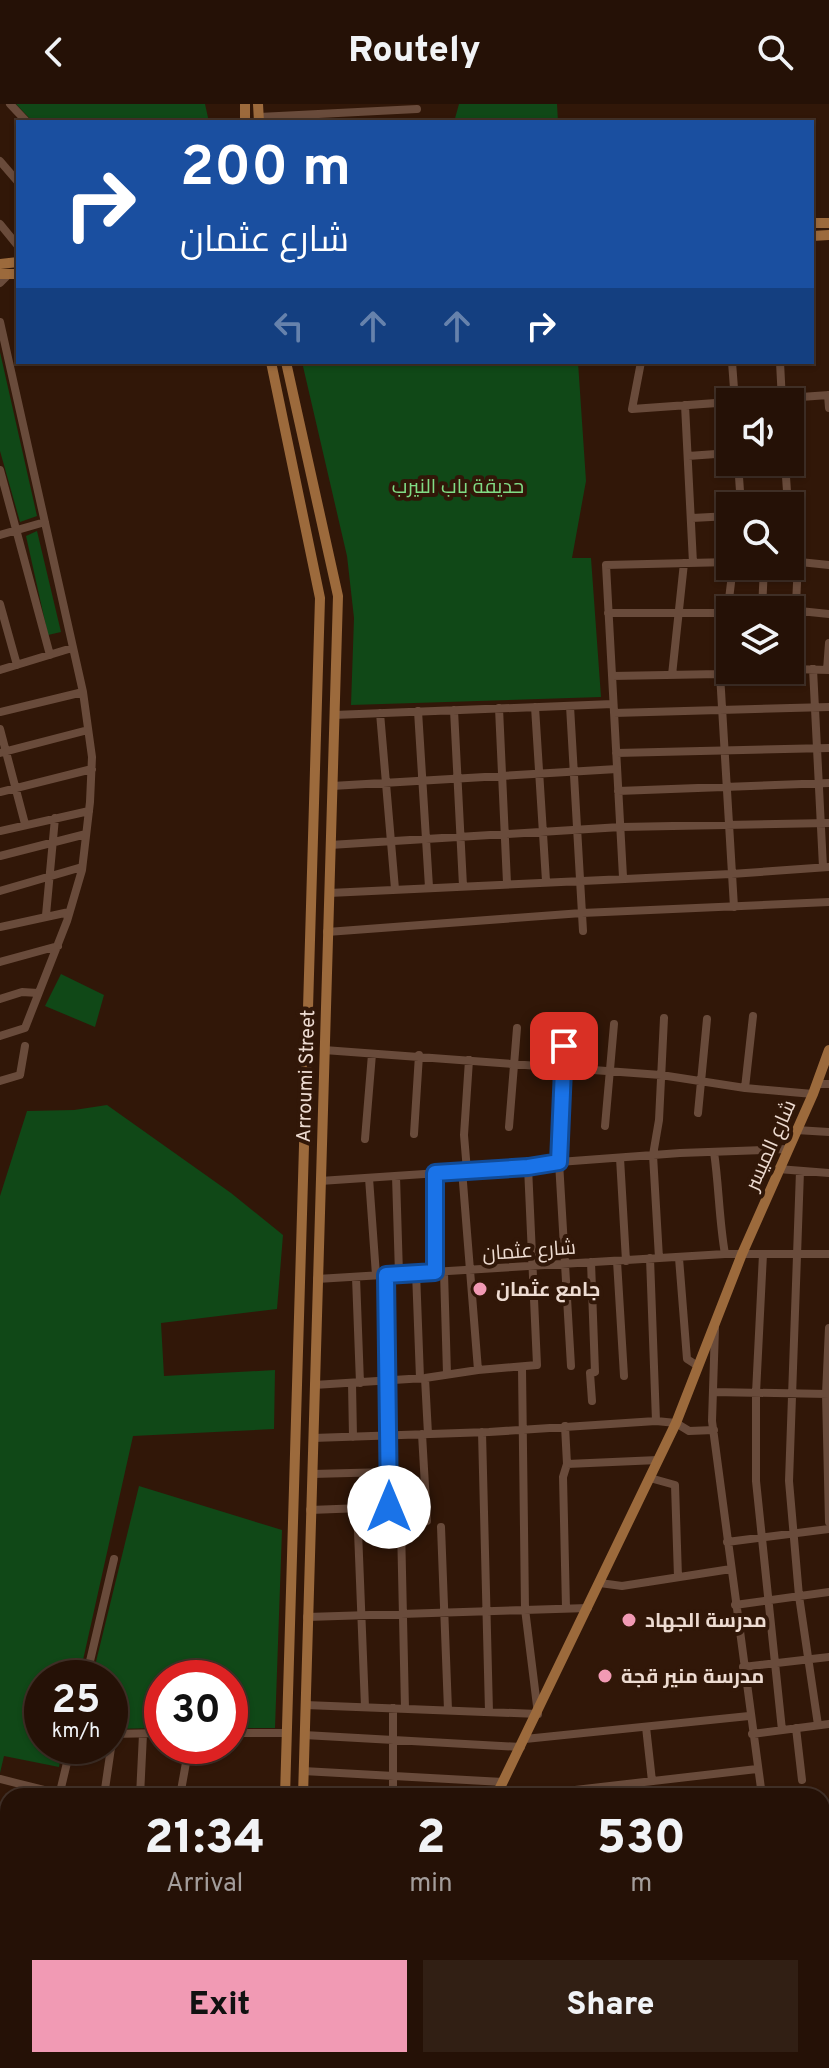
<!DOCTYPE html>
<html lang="en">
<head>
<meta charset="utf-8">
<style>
	body { margin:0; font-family:Overpass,Cairo,sans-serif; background:#311f14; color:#f1f3f6; height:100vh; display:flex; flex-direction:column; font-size:30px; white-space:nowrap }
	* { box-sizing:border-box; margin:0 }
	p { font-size:26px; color:#a39d9b }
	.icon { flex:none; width:44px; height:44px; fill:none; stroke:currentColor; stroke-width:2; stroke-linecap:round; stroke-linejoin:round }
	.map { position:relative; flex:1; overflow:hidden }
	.details { position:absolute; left:0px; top:1684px; width:830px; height:280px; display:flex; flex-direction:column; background:#251106; border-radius:24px 24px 0 0; box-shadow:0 2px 6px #0004,0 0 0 2px #423128 }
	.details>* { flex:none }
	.banner { position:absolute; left:16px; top:16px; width:798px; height:244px; border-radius:0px; box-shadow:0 2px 6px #0004,0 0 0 2px #423128; background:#1a4fa0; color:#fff; overflow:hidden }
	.fabs { position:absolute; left:716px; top:284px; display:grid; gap:16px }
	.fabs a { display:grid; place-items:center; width:88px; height:88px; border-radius:0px; background:#251106; box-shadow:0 2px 6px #0004,0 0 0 2px #423128; font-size:40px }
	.speed { position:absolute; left:24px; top:1556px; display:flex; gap:16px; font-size:40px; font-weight:700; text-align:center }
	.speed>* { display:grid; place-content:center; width:104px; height:104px; border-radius:50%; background:#251106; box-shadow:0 2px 6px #0004,0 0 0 2px #423128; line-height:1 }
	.speed small { font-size:20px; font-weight:400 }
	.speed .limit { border:12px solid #d22; background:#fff; color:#111 }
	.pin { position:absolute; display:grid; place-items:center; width:68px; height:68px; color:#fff; margin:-34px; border-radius:16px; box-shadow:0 4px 12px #0006 }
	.me { position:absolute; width:88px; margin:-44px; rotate:0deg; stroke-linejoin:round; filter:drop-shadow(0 0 6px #0008) }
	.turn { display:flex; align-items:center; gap:28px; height:168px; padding:0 32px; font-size:36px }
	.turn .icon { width:104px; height:104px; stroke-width:2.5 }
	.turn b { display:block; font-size:56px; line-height:68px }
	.lanes { display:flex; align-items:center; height:76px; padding:0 32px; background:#0003; justify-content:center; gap:40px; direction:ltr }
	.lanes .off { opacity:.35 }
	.eta { display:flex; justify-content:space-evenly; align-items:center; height:136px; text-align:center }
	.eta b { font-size:48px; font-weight:800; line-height:56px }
	.action { display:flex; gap:16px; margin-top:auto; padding:16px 32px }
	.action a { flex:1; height:92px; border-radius:0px; background:#f19ab4; color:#111; font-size:32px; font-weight:800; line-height:92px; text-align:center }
	.action a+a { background:#311f14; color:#f1f3f6 }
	header { display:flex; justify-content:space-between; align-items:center; height:104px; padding:0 32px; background:#251106; font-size:36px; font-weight:800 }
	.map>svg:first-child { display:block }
	.green { fill:#104817 }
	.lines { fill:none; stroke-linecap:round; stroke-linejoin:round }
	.minor { stroke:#694b3b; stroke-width:8 }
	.major { stroke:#9c6a3c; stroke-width:10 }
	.route-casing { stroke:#114b97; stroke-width:20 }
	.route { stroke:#1a73e8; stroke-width:14 }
	.poi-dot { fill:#f19ab4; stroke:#311708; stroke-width:3 }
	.labels { text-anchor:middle; stroke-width:8; stroke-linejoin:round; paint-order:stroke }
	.park-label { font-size:20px; fill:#81dc85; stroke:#311708 }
	.street-label { font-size:20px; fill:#eddbd1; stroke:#311708 }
	.poi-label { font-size:20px; font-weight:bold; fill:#eddbd1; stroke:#311708; text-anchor:start }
</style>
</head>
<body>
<header><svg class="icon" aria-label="back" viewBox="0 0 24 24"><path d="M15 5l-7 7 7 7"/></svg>Routely<svg class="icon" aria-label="search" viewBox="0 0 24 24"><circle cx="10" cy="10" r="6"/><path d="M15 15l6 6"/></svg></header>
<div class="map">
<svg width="829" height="1964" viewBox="0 0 829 1964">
	<rect width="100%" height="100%" fill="#311708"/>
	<!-- green -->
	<path class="green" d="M16 0H205L209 18H33Z
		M459 0H557L558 18H454Z
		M0 248 37 412 20 418 0 347Z
		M302 258H578L586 377 572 454H591L601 593 351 601 354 514 347 452Z
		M37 427 61 528 48 531 26 432Z
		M61 870 104 891 95 923 45 902Z
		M107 1001 231 1089 283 1131 277 1205 161 1219 164 1272 275 1266 274 1325 133 1332 79 1574H42V1642H63L59 1663 4 1652 0 1669V1092L27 1007 74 1006Z
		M139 1382 282 1426 275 1624H230V1574H162V1624L110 1625V1574H92Z
		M0 1719 8 1721V1904L0 1935Z"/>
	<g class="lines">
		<!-- minor -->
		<path class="minor" d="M10 0 27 18
			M259 13 417 5
			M0 57 18 78
			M0 120 18 142
			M0 179 9 170
			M0 218 83 588 92 653 90 698 82 766 67 817 25 924 0 932
			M641 258 632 305 829 291
			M732 258 735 298
			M780 258 782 297
			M828 291 829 304
			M685 301 693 459
			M688 352 730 349
			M738 358 741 402
			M785 358 788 402
			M0 366 50 551
			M692 414 730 412
			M0 431 45 418
			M790 457 829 461
			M733 462 720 570 734 803
			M0 500 17 561
			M757 506H789
			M762 506 764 462
			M790 506 829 510
			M608 509H730
			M793 564 798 458
			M791 565 829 566
			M813 565 823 763
			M0 566 72 544
			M827 566 829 539
			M672 571 684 459
			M612 572 720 570 750 566
			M570 602 583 827
			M535 603 546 777
			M499 604 507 779
			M454 606 463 782
			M418 607 429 783
			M0 608 83 588
			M380 609 395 785
			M614 609 829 603
			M334 611 613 600
			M0 625 25 720
			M0 649 88 626
			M616 649 829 644
			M332 682 617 665
			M618 687 829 679
			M0 688 92 665
			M0 727 89 707
			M330 741 621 723 829 719
			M0 752 86 730
			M623 773 606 461 730 458
			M0 787 82 763
			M329 789 731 770 829 763
			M46 811 55 714
			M0 823 69 808
			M327 828 582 809 829 798
			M0 858 58 842
			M0 895 22 888 38 889
			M566 921 559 1058 571 1262
			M324 946 661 971 745 984 813 990
			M0 977 20 971 25 942
			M817 980H829
			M745 984 753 912
			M698 1009 707 915
			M605 1022 614 920
			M509 1023 517 924
			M796 1026 829 1028
			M414 1030 419 951
			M365 1035 372 950
			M714 1048C719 1082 719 1116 725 1150
			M620 1054 626 1157
			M778 1065 829 1069
			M462 1066 478 1266
			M467 1067 464 1031 469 956
			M800 1067 789 1377 799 1492 818 1621
			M435 1069V1168
			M396 1072 399 1170
			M369 1074 376 1171
			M320 1077 528 1063 559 1058 680 1049 788 1045
			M763 1150 756 1289V1377L782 1626
			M650 1154 656 1317
			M659 1154 653 1051 659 1016 664 914
			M679 1154 687 1255 698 1262
			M617 1157 624 1272
			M591 1158 595 1268 590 1269 592 1297
			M416 1168 420 1274
			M444 1168 447 1270
			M386 1171 391 1422
			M356 1173 360 1279
			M317 1175 725 1150H829
			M715 1224 712 1317 762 1692
			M829 1224 826 1290 829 1418
			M425 1274 428 1330
			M352 1279 353 1333
			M314 1281 425 1274 478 1266 537 1261 528 1063
			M713 1288 828 1290
			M565 1322 567 1360 563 1373 566 1504
			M482 1328 489 1608
			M313 1334 489 1328 656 1317 676 1319 689 1327 714 1326
			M567 1360 658 1356
			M312 1370 389 1368
			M650 1374 675 1381 678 1473
			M310 1406 389 1403
			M401 1422 405 1605
			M441 1423 448 1606
			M727 1438 829 1425
			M600 1479 622 1482 731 1465
			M735 1501 829 1488
			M307 1513 588 1504
			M743 1563 829 1553
			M86 1574 114 1455
			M305 1601 538 1610 525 1505 522 1264
			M365 1603 358 1427 427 1417 422 1330
			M393 1604V1692
			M646 1623 652 1677
			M796 1624 802 1676
			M230 1629H287
			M111 1630 162 1629
			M752 1630 829 1620
			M304 1631 521 1643
			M525 1635 749 1612
			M303 1667 503 1678
			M0 1675 60 1690
			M645 1678 647 1692
			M59 1692 71 1642
			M104 1692 113 1630
			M140 1692 143 1630
			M180 1692 189 1642
			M523 1692 757 1665
			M822 1724 829 1723
			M822 1770H829
			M822 1781 829 1832
			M822 1912 829 1911
			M822 1948 829 1947
			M0 1955 8 1935
			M113 1956 114 1964
			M678 1956 679 1964
			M802 1956 803 1964
			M444 1964 488 1956
			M607 1964 650 1956"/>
		<!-- major -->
		<path class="major" d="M245 0V18
			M258 0 259 18
			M812 119H829
			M812 132 829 131
			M0 160 18 158
			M0 170H18
			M271 258 320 494 285 1692
			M286 258 338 492 303 1692
			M496 1692 676 1319 742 1150 813 990 829 946
			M822 1847H829
			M275 1964V1956
			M294 1964V1956
			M379 1964 381 1956"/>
	</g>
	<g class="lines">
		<defs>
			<path id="route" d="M389 1403 386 1171 435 1168V1069L528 1063 559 1058 564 942"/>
		</defs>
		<!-- route casing -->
		<use href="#route" class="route-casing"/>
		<!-- route -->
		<use href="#route" class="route"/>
	</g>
	<!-- markers -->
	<g class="poi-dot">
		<circle cx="480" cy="1185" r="8"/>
		<circle cx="629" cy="1516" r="8"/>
		<circle cx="605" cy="1572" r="8"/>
	</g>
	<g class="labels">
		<!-- park labels -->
		<g class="park-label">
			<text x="458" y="389">حديقة باب النيرب</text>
		</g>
		<!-- street labels -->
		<g class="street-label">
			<text transform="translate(305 972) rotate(-88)" y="7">Arroumi Street</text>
			<text transform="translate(770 1041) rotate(-66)" y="7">شارع الميسر</text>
			<text transform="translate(529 1146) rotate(-4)" y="7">شارع عثمان</text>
		</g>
		<!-- poi labels -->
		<g class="poi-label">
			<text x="496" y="1192">جامع عثمان</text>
			<text x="645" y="1523">مدرسة الجهاد</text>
			<text x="621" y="1579">مدرسة منير قجة</text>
		</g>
	</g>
</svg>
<div class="fabs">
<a><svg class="icon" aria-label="sound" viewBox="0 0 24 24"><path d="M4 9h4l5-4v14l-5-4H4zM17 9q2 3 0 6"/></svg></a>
<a><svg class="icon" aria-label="search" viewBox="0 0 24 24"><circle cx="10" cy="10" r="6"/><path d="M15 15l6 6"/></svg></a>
<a><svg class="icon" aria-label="layers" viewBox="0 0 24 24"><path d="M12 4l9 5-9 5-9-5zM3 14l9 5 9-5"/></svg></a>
</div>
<div class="speed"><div>25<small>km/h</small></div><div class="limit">30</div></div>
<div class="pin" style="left:564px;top:942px;background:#d93025"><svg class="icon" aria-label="arrive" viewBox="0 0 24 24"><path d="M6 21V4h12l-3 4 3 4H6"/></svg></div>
<svg class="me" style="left:389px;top:1403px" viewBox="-20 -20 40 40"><circle r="19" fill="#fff"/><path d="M0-13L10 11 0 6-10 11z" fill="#1a73e8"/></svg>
<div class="banner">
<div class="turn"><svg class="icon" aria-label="right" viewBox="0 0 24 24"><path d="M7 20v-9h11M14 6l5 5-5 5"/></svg><div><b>200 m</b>شارع عثمان</div></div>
<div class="lanes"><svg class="icon off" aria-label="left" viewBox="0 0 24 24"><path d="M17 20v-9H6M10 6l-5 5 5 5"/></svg><svg class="icon off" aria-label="ahead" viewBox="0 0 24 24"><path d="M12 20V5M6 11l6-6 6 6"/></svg><svg class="icon off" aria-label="ahead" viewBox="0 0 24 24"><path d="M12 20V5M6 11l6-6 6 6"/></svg><svg class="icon" aria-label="right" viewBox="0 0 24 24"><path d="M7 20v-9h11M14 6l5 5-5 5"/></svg></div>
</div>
<section class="details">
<div class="eta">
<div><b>21:34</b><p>Arrival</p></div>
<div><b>2</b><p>min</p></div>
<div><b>530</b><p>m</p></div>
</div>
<div class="action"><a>Exit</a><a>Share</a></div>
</section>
</div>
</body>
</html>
